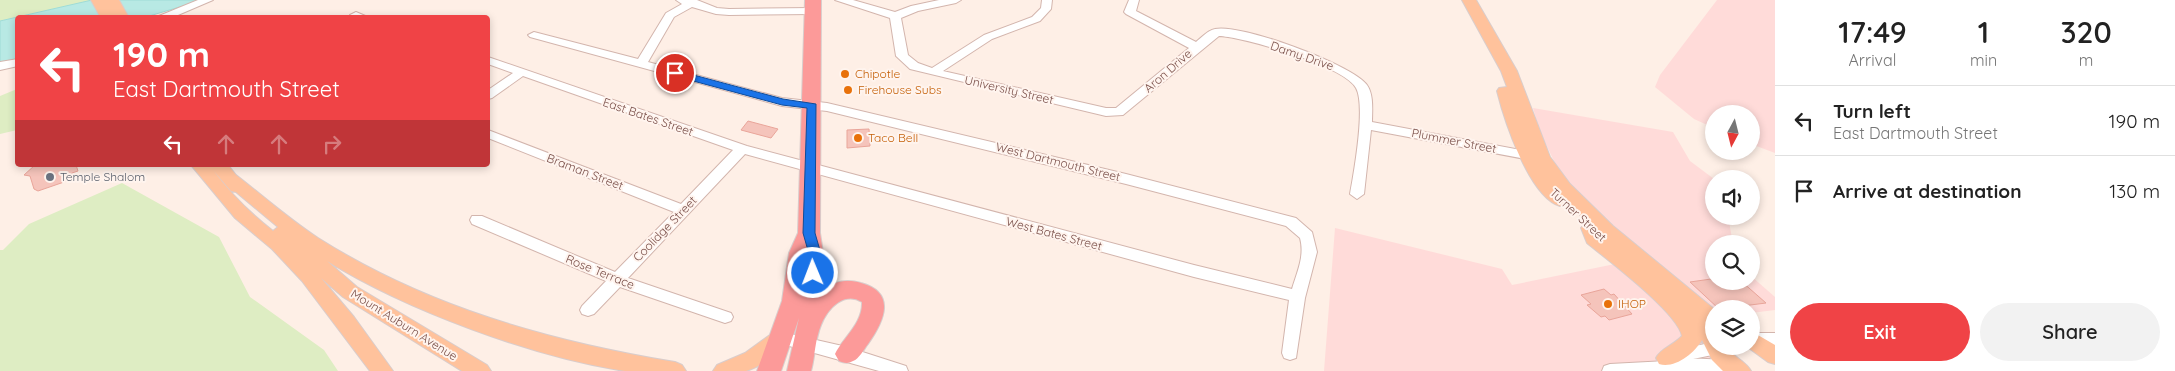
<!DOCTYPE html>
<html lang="en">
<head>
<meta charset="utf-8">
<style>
	body { margin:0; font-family:Quicksand,sans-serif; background:#f2f2f2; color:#222; height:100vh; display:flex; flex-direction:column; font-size:19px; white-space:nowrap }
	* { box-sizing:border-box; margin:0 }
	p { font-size:16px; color:#767676 }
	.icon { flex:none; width:28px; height:28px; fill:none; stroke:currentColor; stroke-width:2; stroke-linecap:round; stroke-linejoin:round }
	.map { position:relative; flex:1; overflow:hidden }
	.drawer { display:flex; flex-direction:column; background:#fff; width:400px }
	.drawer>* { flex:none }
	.banner { position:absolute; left:15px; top:15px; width:475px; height:152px; border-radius:5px; box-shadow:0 2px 8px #0003; background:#f04346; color:#fff; overflow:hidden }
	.needle { width:32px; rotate:187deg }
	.tools { position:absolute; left:1705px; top:105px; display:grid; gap:10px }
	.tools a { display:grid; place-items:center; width:55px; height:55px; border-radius:50%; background:#fff; box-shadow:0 2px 8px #0003; font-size:25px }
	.pin { position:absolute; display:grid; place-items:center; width:42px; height:42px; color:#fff; margin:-21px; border:2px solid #fff; border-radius:50%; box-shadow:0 1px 5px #0007 }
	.me { position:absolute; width:55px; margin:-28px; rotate:359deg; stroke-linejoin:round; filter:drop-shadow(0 0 4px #0008) }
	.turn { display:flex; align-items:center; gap:18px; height:105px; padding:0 15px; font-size:22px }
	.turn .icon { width:65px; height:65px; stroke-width:2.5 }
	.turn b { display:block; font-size:35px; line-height:42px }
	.lanes { display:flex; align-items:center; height:48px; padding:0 15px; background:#0003; justify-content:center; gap:25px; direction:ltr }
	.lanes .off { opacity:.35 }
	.eta { display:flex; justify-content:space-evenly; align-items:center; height:85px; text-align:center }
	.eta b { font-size:30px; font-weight:600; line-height:35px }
	.action { display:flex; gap:10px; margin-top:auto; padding:10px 15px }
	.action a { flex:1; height:58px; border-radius:30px; background:#f04346; color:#fff; font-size:20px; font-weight:600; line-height:58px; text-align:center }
	.action a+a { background:#f2f2f2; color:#222 }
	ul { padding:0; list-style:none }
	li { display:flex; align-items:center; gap:15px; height:70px; padding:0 15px; border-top:1px solid #e0e0e0 }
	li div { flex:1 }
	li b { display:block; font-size:19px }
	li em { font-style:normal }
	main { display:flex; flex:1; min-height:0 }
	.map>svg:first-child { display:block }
	.commercial { fill:#ffdbd9 }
	.green { fill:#deedc3 }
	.water { fill:#b8e9e4; stroke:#9edcd6 }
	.building { fill:#f5c4bb; stroke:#e9a59a }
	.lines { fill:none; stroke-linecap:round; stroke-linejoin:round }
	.minor-casing { stroke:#d3b5ad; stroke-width:2 }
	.major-casing { stroke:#d9cdcc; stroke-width:2 }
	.highway-casing { stroke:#d9cdcc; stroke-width:2 }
	.minor { fill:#fff; fill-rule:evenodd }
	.major { fill:#ffc29c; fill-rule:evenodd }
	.highway { fill:#fc9a99; fill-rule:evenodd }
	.route { fill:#1a73e8; stroke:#114b97 }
	.food-dot { fill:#e8710a; stroke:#fff4ee; stroke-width:2 }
	.worship-dot { fill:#6b7280; stroke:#fff4ee; stroke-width:2 }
	.labels { text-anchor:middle; stroke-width:4; stroke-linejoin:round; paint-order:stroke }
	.street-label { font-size:12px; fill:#794e48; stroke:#fff4ee }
	.food-label { font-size:12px; fill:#c56008; stroke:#fff4ee; text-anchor:start }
	.worship-label { font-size:12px; fill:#5b616d; stroke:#fff4ee; text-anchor:start }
</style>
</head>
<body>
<main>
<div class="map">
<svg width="1775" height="371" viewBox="0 0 1775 371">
	<rect width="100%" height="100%" fill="#feefe6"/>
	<!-- commercial -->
	<path class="commercial" d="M1717 0H1775V153L1751 144V114H1714V128L1694 119 1655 87 1660 75Z
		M1533 108 1673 132 1690 161 1714 179V216H1728L1733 244H1714V281H1751V276L1775 297V310L1751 313V309H1714V315L1631 248 1564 182 1540 132Z
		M1335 228 1502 269 1512 285 1615 264 1734 371H1324Z"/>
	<!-- green -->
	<path class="green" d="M0 0H93L0 21Z
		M17 89V130L0 134V96Z
		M122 183 219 237 250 297 324 350 338 371H0V250H3L29 224Z"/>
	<!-- water -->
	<path class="water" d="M92 0H203L146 17 18 18 17 61 0 65V21Z"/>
	<!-- building -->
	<path class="building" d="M748 121 778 129 771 138 741 130Z
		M869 129 870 146 847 148V130Z
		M35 165H76L78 171 72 173V176L66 178 67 181 38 191 34 189 30 176 24 175Z
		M1711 279 1714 282 1741 281 1766 303 1719 309 1690 282Z
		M1604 289 1611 295 1614 294 1632 314 1609 320 1605 316 1601 317 1587 305 1591 304 1581 295Z"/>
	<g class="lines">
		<defs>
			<path id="minor" d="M198 0H213L171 18H154Z
				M676 0H697L717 8 729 9 813 8 819 11 813 14 729 15 716 14 692 7 674 17 648 62 782 98 827 103 1126 174 1296 218 1312 232 1317 252 1305 298 1296 358 1290 360 1284 358 1282 353 1289 300 1194 277 745 154 628 278 731 313 733 317 731 321 725 323 620 287 594 314 588 316 582 314 580 310 582 306 606 281 472 224 470 220 472 216H482L615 272 674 212 488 138V130L681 204 733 150 523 76 492 98 488 99V90L513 73 488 64V57L747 146 1194 265 1292 289C1297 272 1305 256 1300 238L1286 226 1126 184 827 111 782 106 530 37 528 35 534 32 638 59 666 13 682 4Z
				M835 0H853L895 12 911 6 939 0H961L956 3 918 11 901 18 908 55 918 63 932 68 984 35 1032 17 1041 8 1042 0H1052L1051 9 1040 21 992 39 943 71 1106 108H1116L1189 48 1126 14 1124 12 1129 0H1139L1136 11 1196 42C1201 38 1208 30 1215 29 1239 23 1352 64 1367 85 1374 95 1372 111 1372 122L1536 153 1543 157 1536 161 1371 130 1364 194 1357 199 1350 194C1354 172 1366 106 1356 88 1344 66 1244 37 1219 36L1123 115 1106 116 910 69 896 56 890 18Z
				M356 12 370 18 352 17 350 15Z
				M18 59V66L0 70V62Z
				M781 332 847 347 906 366 908 371H879L775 342 773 338 775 334Z
				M1751 333H1775V345H1751Z
				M1714 342V346H1723L1722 353 1693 359C1710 358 1726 360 1742 365L1744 371H1602L1604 366 1610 364 1667 361 1665 357 1667 352Z"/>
			<path id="major" d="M91 0H105L110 9 105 0H119L129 18H101Z
				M1462 0H1476L1517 71 1550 157 1570 184 1613 226 1714 309V346H1726C1732 357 1745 360 1751 371H1723L1712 360 1702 340C1694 354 1674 369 1659 364L1656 358C1661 348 1674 345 1682 336 1678 313 1608 260 1587 243L1581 228 1587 222 1568 202 1560 206C1529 197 1504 119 1497 91L1499 88 1507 87 1501 71Z
				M191 165H209L211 168 209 165H228L236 175C263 196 289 219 318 238 427 307 549 341 675 362L682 365 686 371C666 371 644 371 625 371 533 357 406 310 327 261L357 287 487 365 491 371H462L343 297 321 278 354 317 393 371H370L302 281 272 249 235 218ZM213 170 231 191 236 192 278 227 273 231C251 214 230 193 213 170Z
				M781 330 788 332 791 338C784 351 760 367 746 371 736 371 723 371 713 371L717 365 745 353 774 332Z
				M1751 331 1775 345V364L1768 362 1746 346H1751Z"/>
			<path id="highway" d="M805 0H821L820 233 825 266 824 289C835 281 848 279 861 283 897 293 884 321 868 344 864 349 859 359 853 361 848 364 844 363 839 361L835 354C844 337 863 323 862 302 844 291 828 308 821 325 815 339 815 357 811 371H787L799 318 781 371H757L782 301 789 253 798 233Z"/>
		</defs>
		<!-- minor casing -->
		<use href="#minor" class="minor-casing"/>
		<!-- major casing -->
		<use href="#major" class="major-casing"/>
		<!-- highway casing -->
		<use href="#highway" class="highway-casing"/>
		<!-- minor -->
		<use href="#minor" class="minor"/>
		<!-- major -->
		<use href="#major" class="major"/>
		<!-- highway -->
		<use href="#highway" class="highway"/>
	</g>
	<!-- route -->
	<path class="route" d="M675 70 783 99 816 104 815 233 821 254 818 276H809L807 273 809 254 803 233 807 108 782 105 671 75V71Z"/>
	<!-- markers -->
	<g class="food-dot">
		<circle cx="845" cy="74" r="5"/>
		<circle cx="848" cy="90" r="5"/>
		<circle cx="858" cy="138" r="5"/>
		<circle cx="1608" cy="304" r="5"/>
	</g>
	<circle class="worship-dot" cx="50" cy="177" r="5"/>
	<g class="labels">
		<!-- street labels -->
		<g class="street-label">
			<text transform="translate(1302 56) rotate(19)" y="4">Damy Drive</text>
			<text transform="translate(1168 71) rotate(-41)" y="4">Aron Drive</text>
			<text transform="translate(1009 90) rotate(13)" y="4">University Street</text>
			<text transform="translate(648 117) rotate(19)" y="4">East Bates Street</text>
			<text transform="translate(1454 141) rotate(11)" y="4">Plummer Street</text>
			<text transform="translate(1058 162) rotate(14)" y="4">West Dartmouth Street</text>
			<text transform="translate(585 172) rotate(21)" y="4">Braman Street</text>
			<text transform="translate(1578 215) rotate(43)" y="4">Turner Street</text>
			<text transform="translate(665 229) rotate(-46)" y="4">Coolidge Street</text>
			<text transform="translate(1054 234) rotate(15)" y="4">West Bates Street</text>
			<text transform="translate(600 272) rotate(22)" y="4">Rose Terrace</text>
			<text transform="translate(404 325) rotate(32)" y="4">Mount Auburn Avenue</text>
		</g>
		<!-- food labels -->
		<g class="food-label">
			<text x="855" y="78">Chipotle</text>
			<text x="858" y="94">Firehouse Subs</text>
			<text x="868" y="142">Taco Bell</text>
			<text x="1618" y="308">IHOP</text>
		</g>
		<!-- worship labels -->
		<g class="worship-label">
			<text x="60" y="181">Temple Shalom</text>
		</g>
	</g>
</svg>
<div class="tools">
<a><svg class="needle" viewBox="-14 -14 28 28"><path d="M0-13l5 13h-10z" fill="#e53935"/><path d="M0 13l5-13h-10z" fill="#767676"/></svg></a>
<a><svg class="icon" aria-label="sound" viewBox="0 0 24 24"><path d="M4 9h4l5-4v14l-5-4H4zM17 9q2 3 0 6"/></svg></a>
<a><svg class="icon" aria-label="search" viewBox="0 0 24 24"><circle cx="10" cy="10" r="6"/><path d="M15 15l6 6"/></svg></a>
<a><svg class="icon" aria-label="layers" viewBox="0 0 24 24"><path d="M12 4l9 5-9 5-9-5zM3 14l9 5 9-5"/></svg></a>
</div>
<div class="pin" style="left:675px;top:73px;background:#d93025"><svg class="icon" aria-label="arrive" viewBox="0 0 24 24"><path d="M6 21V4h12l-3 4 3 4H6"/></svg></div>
<svg class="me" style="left:813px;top:273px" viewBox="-20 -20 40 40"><circle r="17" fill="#1a73e8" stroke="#fff" stroke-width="3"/><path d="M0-11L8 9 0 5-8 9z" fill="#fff"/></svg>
<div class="banner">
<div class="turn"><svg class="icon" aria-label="left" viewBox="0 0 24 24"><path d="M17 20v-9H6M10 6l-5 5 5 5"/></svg><div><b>190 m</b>East Dartmouth Street</div></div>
<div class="lanes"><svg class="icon" aria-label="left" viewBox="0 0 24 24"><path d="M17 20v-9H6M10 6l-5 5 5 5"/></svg><svg class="icon off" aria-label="ahead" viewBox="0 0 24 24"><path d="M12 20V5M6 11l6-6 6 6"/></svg><svg class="icon off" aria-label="ahead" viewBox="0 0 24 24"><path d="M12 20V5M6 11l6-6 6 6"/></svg><svg class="icon off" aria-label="right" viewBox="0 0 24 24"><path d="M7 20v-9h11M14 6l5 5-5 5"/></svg></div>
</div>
</div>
<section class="drawer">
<div class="eta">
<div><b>17:49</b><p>Arrival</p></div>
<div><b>1</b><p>min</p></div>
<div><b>320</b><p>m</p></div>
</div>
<ul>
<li><svg class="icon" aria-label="left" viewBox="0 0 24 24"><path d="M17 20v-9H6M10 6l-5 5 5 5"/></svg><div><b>Turn left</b><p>East Dartmouth Street</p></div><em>190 m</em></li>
<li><svg class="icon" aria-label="arrive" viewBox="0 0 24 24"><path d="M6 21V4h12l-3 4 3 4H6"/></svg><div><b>Arrive at destination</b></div><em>130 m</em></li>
</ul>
<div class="action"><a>Exit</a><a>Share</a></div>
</section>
</main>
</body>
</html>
